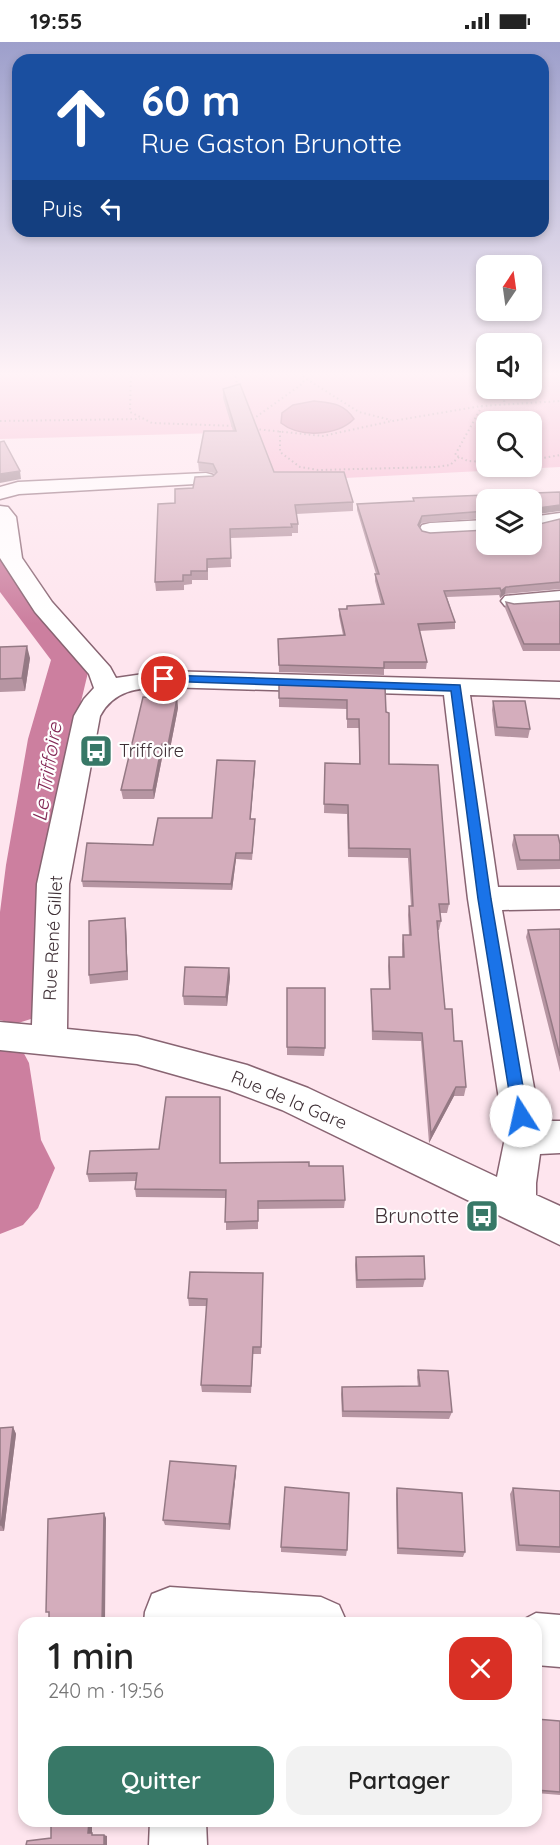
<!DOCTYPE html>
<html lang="fr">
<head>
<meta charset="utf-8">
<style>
	body { margin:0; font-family:Quicksand,sans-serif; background:#f2f2f2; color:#222; height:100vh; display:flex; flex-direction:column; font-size:22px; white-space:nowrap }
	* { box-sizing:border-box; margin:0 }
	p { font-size:20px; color:#767676 }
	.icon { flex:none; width:33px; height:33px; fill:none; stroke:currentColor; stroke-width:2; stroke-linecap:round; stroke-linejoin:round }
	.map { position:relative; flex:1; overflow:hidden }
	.sheet { position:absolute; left:18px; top:1575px; width:524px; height:210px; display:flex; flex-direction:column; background:#fff; border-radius:18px; box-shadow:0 3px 9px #0003 }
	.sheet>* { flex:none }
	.hud { position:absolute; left:12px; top:12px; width:537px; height:183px; border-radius:18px; box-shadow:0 3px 9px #0003; background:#1a4fa0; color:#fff; overflow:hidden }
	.needle { width:39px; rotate:13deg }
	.controls { position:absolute; left:476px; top:213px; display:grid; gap:12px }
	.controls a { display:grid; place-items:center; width:66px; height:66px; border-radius:12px; background:#fff; box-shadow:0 3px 9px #0003; font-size:30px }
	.pin { position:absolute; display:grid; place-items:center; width:51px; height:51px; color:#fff; margin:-26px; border:3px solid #fff; border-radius:50%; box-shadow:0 2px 6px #0007 }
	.me { position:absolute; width:66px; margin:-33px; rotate:350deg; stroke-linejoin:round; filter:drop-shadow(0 0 4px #0008) }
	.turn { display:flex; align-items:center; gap:21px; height:126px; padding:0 30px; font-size:27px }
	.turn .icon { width:78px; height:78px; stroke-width:2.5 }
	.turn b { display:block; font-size:42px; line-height:51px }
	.then { display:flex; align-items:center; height:57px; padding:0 30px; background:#0003; gap:12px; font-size:22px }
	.round { display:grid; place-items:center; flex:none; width:63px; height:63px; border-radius:18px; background:#f2f2f2 }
	.head { display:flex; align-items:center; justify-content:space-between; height:102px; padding:0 30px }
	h1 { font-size:36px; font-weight:600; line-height:45px }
	.button { display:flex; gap:12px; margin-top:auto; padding:12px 30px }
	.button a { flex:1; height:69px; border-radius:18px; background:#387867; color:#fff; font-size:24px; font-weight:600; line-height:69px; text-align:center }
	.button a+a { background:#f2f2f2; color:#222 }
	.status { display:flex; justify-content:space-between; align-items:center; height:42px; padding:0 30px; background:#fff; direction:ltr }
	.status svg { height:16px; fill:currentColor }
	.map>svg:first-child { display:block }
	.green { fill:#f5b3cd; fill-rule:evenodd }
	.water { fill:#cc7f9f; stroke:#a26780; stroke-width:1.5 }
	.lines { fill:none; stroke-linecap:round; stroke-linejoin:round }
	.river { fill:#cc7f9f; fill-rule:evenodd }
	.minor-casing { stroke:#886472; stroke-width:3 }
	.path { stroke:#a8939b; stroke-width:2; stroke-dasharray:1.5 3; stroke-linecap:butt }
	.minor { fill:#fff; fill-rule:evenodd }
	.wall { fill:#b695a2 }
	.shaded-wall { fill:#947984 }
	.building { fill:#d4adbc; stroke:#947984; stroke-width:1.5 }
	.route { fill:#1a73e8; stroke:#114b97; stroke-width:1.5 }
	.labels { text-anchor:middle; stroke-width:4.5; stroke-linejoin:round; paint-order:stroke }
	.poi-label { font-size:18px; fill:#3f3036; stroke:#fff; text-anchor:start }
	.street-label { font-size:18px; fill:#3f3036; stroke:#fff }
	.water-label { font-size:20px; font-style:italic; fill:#832855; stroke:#fff }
	.near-poi-label { font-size:21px; fill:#3f3036; stroke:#fff; text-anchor:end }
</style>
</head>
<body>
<div class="status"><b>19:55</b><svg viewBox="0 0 49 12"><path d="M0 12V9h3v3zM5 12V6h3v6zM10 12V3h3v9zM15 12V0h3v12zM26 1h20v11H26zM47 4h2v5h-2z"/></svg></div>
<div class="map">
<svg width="560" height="1803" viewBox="0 0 560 1803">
	<rect width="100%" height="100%" fill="#fee5ee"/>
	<!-- green -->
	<path class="green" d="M0 330H486V346H531V330H560V425L326 437H273L255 390 0 397ZM486 380H531V424H486Z"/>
	<!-- water -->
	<path class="water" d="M314 359C331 361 344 361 354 377 337 394 300 396 281 381L282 371 293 363Z"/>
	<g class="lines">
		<!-- river -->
		<path class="river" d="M0 512 13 515 91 618 72 697 56 823 43 961 34 976 15 982 0 978V870L6 823 28 697 51 618 0 550Z
			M0 998 20 1004 29 1021 41 1098 55 1126 38 1166 23 1183 0 1192Z"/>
		<defs>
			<path id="minor" d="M206 431 213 433 216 437 213 441 19 452 0 457V445L18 440Z
				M0 464 8 465 16 475 22 516 52 560 110 625 116 636 164 629 560 640V656L470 653 498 845H560V867L502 868 540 1079H560V1111L540 1112 536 1141V1153L560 1164V1203L282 1068 229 1048 137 1022 0 1008V980L32 983 37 842 74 674 84 657 94 646 89 632 35 570 0 516ZM164 645 444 653 468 857 505 1096 497 1135 308 1046 247 1023 137 994 67 987 69 842 100 674C114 648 137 646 164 645Z
				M560 471V483L531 489V475Z
				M486 478V492L430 495 422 493 419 488 422 483 430 481Z
				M560 549V563L513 566 505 564 501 559 505 554Z
				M170 1545 321 1555 339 1563 347 1581H144L145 1570 152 1552Z
				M536 1571 560 1573V1625L536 1623V1581H517Z
				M150 1779H206L207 1803H149Z"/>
		</defs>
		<!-- minor casing -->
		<use href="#minor" class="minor-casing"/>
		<!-- path -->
		<path class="path" d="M131 330 130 370 152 381 236 384
			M235 330 238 348
			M301 330 305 336 359 370 391 378
			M131 332 235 330
			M503 354 505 363
			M482 364 455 413 468 419 486 420
			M0 379 140 377
			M249 380 302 342 305 336
			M255 387 323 394 392 379 482 364 560 359
			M280 389V410L300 425 318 428 436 425 450 423 459 415
			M531 418 560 413"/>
		<!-- minor -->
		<use href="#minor" class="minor"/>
	</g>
	<!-- wall -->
	<path class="wall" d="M223 347 274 430 353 460V469L296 472 298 482V491H292V494L230 496 231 525 208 526V538H192V542L184 543V548L156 549 155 540 175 461 193 446 215 432 214 431 199 429 198 420 233 389 223 356Z
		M560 450V469L486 458V476L421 481 419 485 422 489 486 502 560 477V547L505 552 500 556 499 553 447 555 455 580V587L419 589 427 620 426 627H384V633L279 630 278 597 343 593 339 574V567H346L347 564 381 562 375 539V532H376L357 468V462L413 459V456Z
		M560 559V609H523L505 566 506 560 514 562Z
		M0 605 30 616 25 649 0 650Z
		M279 642 385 645 389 722 449 862 447 871H440L441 879 439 888H438L445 967 466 1045 464 1054H454L429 1101 421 999 372 998 371 955V947H389L388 924 389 915H402V902L403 893H409L408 873 409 864H411L408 816 348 815 347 772 324 771 325 721 359 722V686H347V667L279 665Z
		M177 657 178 666 169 712 163 711 154 757H123L121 748Z
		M493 659 530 687 528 696 495 694 492 668Z
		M255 719 250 777 255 783 252 818 236 817 232 848 83 845 82 839 153 803 212 776Z
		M514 793 560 802V827L517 828 512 803Z
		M126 885 128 938 90 942 89 933Z
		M560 887V1030L526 895 528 888Z
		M229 926 230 935 227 964 184 963 183 954Z
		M287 946 325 1006 324 1014 287 1013Z
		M220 1055V1121L309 1124 345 1158 344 1166 258 1167V1187L226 1188V1156L136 1155 135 1147 136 1139 89 1140 87 1132 159 1107Z
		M356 1215 425 1237 423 1245 356 1246 355 1223Z
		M263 1231 261 1312H253L251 1351 202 1350 201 1343 207 1264H189L188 1256Z
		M418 1328 452 1370 449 1377 342 1375 341 1352 342 1345H418L417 1335Z
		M13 1385 16 1392 4 1489H0V1386Z
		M236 1430 230 1488 165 1483 163 1478Z
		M397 1446 465 1510 463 1515 397 1512 396 1452Z
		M513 1446 560 1449V1511L516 1509 510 1452Z
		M281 1505 347 1508 346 1514 281 1510Z
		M536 1677 560 1679V1753L536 1751Z"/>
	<!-- shaded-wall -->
	<path class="shaded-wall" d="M20 429 21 437 0 441V432Z
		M560 463V469L531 473V467Z
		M422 474 421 481 417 489 418 483Z
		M506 545 505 552 500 556 501 549Z
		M27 604 30 616 25 649 22 636Z
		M177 657 178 666 169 712 168 703Z
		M162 702 163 711 154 757 153 748Z
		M255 719V726L250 783V777Z
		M236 811V817L232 848 231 842Z
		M125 876 126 885 128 938 127 929Z
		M229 926 230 935 227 964 226 955Z
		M456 1045 454 1054 429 1101 431 1092Z
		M13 1385 16 1392 4 1489 1 1483Z
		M236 1424V1430L230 1488 229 1482Z
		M104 1471 106 1476 105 1581H102Z
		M89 1779H92V1793L88 1791Z
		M104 1793 107 1794V1803H104Z"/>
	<!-- building -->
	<path class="building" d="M240 342 274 430H344L353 460 295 463 298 482H291L292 485 230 487 231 516 207 517V529H191V533H183V539L155 540 158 462 175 461V447L193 446 195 435 213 434 217 430 213 422 198 420 204 389H236L223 347Z
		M4 399 20 429 0 432V400Z
		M560 450V463L531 467V458H486V469L422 474 418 483 422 489 430 491 486 488V502H531V484L560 477V540L506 545 501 549 500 546 444 549 455 580 418 582 427 620H384V626L279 623 278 597 345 593 339 567H347V564L384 562 375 532H379L357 462 414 459 413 456Z
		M560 559V602H524L506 560 514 562Z
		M27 604 22 636 0 637V605Z
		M279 642 385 645 386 670 389 671V722L438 723 449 862H439L441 879H437L439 903 445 967H452L454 999H462L466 1045H456L431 1092 422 991 373 989 371 947H390L389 915H404L403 893H411L409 864H413L410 807 349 806 348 763 324 762 325 721 360 722 359 677H347V658L279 656Z
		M143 655 177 657 168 703 162 702 153 748H121Z
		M493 659H525L530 687 497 685Z
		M217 718 255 719 250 777H255L252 811H236L231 842 82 839 87 801 153 803 158 776H212Z
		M514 793H558L560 802V818H520Z
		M125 876 127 929 89 933V879Z
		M560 887V1014L528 888Z
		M185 925 229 926 226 955 183 954Z
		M287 946H325V1006L287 1005Z
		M166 1055H220V1121L309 1120V1124H343L345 1158 258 1159V1179L225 1180 226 1148 135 1147 137 1131 87 1132 90 1109 159 1107Z
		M424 1214 425 1237 357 1238 356 1215Z
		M190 1230 263 1231 261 1305H253L251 1344 201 1343 207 1257 188 1256Z
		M418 1328 448 1329 452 1370 343 1369 342 1345 420 1344Z
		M13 1385 1 1483H0V1386Z
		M170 1419 236 1424 229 1482 163 1478Z
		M285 1445 349 1451 347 1508 281 1505Z
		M397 1446 462 1451 465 1510 398 1506Z
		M513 1446 560 1449V1505L519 1503Z
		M104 1471 102 1581H49V1570H46L48 1477Z
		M536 1677 560 1679V1750L536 1748Z
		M51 1779H89L88 1791H92V1793H104V1803H26L27 1799 51 1796Z"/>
	<!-- sky -->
	<linearGradient id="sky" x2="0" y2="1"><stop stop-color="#9d9fcb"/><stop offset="0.57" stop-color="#fff3f7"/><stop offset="1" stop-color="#fff3f7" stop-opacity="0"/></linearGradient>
	<rect width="560" height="582" fill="url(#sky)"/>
	<!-- route -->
	<path class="route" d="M164 633 460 643 491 857 528 1074 526 1079 521 1081 515 1079 513 1074 478 857 451 649 161 639V634Z"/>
	<!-- icons -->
	<defs>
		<symbol id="bus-square" viewBox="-11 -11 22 22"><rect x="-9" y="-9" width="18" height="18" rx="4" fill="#387867" stroke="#fff"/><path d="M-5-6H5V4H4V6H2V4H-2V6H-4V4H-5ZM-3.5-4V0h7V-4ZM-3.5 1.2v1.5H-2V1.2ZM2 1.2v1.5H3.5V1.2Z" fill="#fff"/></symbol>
	</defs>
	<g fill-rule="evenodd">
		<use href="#bus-square" x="77" y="690" width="38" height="38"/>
		<use href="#bus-square" x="463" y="1155" width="38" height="38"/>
	</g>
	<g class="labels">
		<!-- poi labels -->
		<g class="poi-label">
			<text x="119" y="715">Triffoire</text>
		</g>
		<!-- street labels -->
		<g class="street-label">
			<text transform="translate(53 896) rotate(-87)" y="6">Rue René Gillet</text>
			<text transform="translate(289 1058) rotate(23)" y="6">Rue de la Gare</text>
		</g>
		<!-- water labels -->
		<g class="water-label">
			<text transform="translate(47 730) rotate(-81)" y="7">Le Triffoire</text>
		</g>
		<!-- near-poi labels -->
		<g class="near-poi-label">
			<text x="459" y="1181">Brunotte</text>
		</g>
	</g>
</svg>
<div class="controls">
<a><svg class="needle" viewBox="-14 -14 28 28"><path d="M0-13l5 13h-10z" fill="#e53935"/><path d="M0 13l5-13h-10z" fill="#767676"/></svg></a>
<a><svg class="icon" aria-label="sound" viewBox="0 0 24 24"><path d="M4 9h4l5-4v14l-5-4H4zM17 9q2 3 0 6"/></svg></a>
<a><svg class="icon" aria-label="search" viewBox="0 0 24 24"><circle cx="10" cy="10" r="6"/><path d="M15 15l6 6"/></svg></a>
<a><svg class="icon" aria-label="layers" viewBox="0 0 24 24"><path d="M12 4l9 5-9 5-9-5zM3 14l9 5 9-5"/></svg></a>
</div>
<div class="pin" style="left:164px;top:637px;background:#d93025"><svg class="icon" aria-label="arrive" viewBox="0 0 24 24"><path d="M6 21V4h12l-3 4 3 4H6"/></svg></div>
<svg class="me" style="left:521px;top:1074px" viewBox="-20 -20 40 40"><circle r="19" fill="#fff"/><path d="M0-13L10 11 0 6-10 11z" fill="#1a73e8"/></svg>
<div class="hud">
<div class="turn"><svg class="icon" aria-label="ahead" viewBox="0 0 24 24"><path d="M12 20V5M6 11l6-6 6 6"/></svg><div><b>60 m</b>Rue Gaston Brunotte</div></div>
<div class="then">Puis<svg class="icon" aria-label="left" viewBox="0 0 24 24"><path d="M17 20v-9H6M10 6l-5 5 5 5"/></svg></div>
</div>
<section class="sheet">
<div class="head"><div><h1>1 min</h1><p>240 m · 19:56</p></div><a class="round" style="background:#d93025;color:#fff"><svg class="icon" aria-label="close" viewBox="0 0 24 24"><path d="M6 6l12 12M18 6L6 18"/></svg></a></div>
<div class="button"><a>Quitter</a><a>Partager</a></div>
</section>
</div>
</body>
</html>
